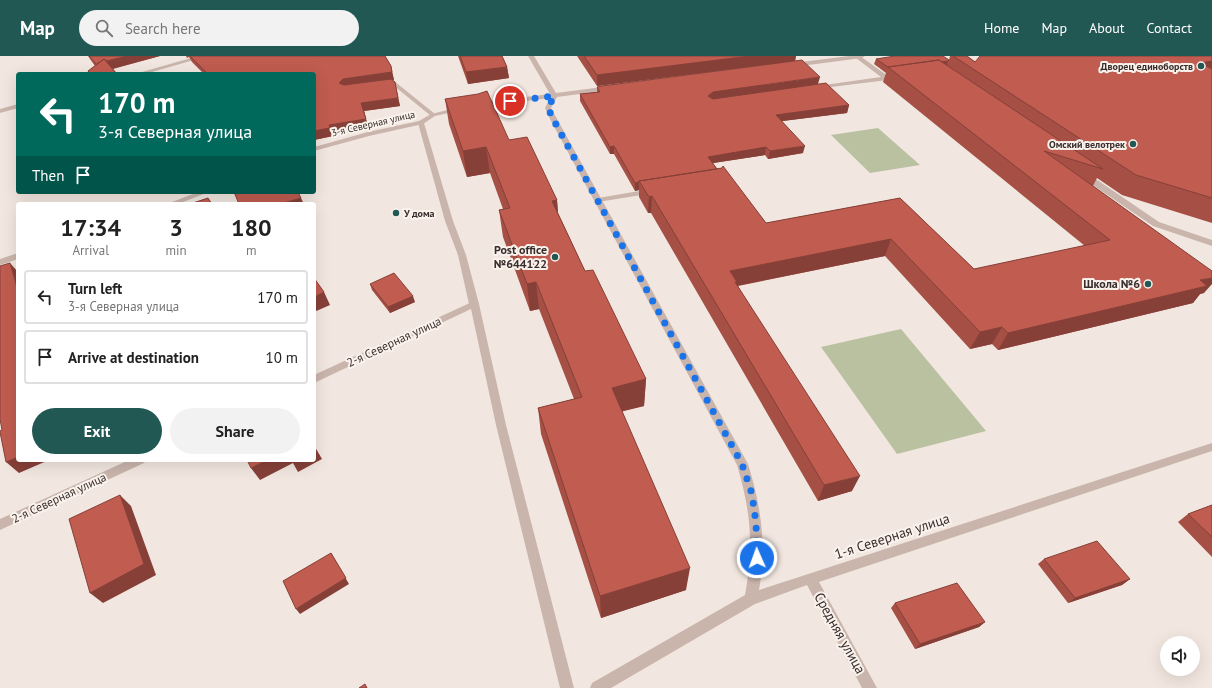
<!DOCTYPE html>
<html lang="en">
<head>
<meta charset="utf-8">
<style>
	body { margin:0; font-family:"PT Sans",sans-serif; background:#f2f2f2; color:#222; height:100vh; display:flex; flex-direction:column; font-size:15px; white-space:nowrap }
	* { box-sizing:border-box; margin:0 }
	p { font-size:13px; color:#767676 }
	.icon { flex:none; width:22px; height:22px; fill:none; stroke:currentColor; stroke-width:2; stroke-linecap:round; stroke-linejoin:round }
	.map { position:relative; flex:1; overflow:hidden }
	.side { position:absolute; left:16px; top:146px; width:300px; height:260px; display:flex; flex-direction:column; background:#fff; border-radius:4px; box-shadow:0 4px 16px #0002 }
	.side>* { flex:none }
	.banner { position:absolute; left:16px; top:16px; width:300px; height:122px; border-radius:4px; box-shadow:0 4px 16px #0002; background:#00695c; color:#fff; overflow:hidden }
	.tools { position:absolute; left:1160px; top:580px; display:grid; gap:8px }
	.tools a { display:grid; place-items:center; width:40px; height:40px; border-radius:50%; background:#fff; box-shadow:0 4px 16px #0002; font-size:20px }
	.pin { position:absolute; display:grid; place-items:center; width:34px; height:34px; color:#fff; margin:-17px; border:2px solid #fff; border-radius:50%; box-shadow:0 1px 4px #0007 }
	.me { position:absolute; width:44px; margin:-22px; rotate:358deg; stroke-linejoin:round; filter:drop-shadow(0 0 3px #0008) }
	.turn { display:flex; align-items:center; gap:14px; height:84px; padding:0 16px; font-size:18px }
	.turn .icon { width:52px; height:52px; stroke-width:2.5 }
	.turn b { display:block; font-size:28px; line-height:34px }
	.then { display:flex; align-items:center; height:38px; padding:0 16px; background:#0003; gap:8px; font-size:15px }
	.eta { display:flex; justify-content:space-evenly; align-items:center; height:68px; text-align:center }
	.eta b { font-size:24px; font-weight:800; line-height:28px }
	.primary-button { display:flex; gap:8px; margin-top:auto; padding:8px 16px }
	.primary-button a { flex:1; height:46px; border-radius:24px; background:#225854; color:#fff; font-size:16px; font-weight:800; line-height:46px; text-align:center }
	.primary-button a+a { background:#f2f2f2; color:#222 }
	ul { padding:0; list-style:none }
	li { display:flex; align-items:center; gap:12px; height:54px; margin:0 8px 6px; padding:0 8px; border:2px solid #e0e0e0; border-radius:4px }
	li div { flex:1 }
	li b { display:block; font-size:15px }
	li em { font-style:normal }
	header { display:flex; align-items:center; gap:24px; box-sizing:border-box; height:56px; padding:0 20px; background:#225854; color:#fff }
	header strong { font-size:19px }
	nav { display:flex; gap:22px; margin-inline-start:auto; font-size:14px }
	.search { width:280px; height:36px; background:#f2f2f2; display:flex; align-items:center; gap:10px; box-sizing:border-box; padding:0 14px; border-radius:22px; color:#767676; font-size:15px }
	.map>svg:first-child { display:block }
	.green { fill:#bac1a0 }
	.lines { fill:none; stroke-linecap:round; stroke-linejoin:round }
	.service { fill:#cab5ac; fill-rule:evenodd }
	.minor { fill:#cab5ac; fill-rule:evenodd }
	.wall { fill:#a54f45 }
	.shaded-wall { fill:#864038 }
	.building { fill:#c05c50; stroke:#864038 }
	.route { stroke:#1a73e8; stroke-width:7; stroke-dasharray:0 12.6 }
	.poi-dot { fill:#225854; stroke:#faf2ec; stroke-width:1.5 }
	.labels { text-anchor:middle; stroke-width:4; stroke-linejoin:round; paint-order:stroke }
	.far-poi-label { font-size:10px; font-weight:bold; fill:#382d2b; stroke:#faf2ec; text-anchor:end }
	.far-street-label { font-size:10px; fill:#382d2b; stroke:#faf2ec }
	.poi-label { font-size:12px; font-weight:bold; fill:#382d2b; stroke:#faf2ec; text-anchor:end }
	.street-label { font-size:12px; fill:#382d2b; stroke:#faf2ec }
	.near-street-label { font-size:14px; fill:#382d2b; stroke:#faf2ec }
</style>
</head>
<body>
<header>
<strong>Map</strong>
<div class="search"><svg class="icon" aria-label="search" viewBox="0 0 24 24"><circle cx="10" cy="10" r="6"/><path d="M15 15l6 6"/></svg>Search here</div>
<nav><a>Home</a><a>Map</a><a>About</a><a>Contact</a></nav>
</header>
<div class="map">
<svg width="1212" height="632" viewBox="0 0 1212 632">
	<rect width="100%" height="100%" fill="#f2e7e0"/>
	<!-- green -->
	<path class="green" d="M878 72 920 109 870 117 831 79Z
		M901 273 986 375 897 398 821 291Z"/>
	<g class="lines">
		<!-- service -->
		<path class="service" d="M856 0H860L888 20 896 19 899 21 896 23 815 33 814 32 817 30 881 21 856 2Z
			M394 25 435 58V60H431L393 29 383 31 380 29Z
			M421 65 424 67 453 165 466 199 479 248 477 250H471L469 248 458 199 445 165 418 67Z
			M1081 117H1087L1159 166 1212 184V190L1153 170 1081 121Z
			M651 133H654V137L598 146 594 144 598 142Z"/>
		<!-- minor -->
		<path class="minor" d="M198 0H208L145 18H135Z
			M528 0H534L556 37 610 30 613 32 610 34 557 41 551 52 748 408C761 450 767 490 759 534L1212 387V395L819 526 877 632H862L807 529 755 548 611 632H590L592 627 745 539C754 491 751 456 737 409L550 63 545 52 550 42 479 51 476 49 479 47 550 38Z
			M849 0H865L862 2 793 11 790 9 793 7Z
			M18 48V52L0 57V53Z
			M460 51 463 53 462 54 435 60 423 68 369 80 314 95V91L368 76 419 65 431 58Z
			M198 136H209L178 148H167Z
			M18 197V203L0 209V203Z
			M474 245 479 248 506 369 574 632H560L496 369 471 253 314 327V319Z
			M129 404H146L144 407 0 474V463Z"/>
	</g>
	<!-- wall -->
	<path class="wall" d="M88 0H160L113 13 117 18H89L88 15 95 10Z
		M186 0H385L391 10 394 24H392L395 26 400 50 364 55 368 71 332 77 333 80 314 84V18H204L192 6 189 1 187 2Z
		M458 0H502L507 11 509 22 468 28Z
		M577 0H796L795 5 597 30Z
		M950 0H967L975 6 1212 0V167L1122 139 1097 122 1093 130 1204 237 1200 238 1193 247 998 294 992 288 970 293 885 200 738 230 852 435 818 445 651 157H648L639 141V134L635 135 614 98H610L580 45V38L597 36V31L818 28 849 49 847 57 782 65 803 97 768 103 765 99 713 107 717 113 766 167 900 142 974 213 1085 190 883 26 886 17 874 8 876 3 949 4Z
		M445 43 509 84 557 144 558 157 585 215 646 323 644 350 622 355 686 534 601 562 541 378 538 352 574 343 539 253 530 255 503 181 499 154 503 153 490 117 467 121 449 68Z
		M370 228 415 246 390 257 372 234Z
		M1212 449V501L1178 466 1188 458Z
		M1044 503 1130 523 1122 529 1068 547 1038 508Z
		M895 547 985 566 979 571 915 593 891 552Z"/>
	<!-- shaded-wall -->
	<path class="shaded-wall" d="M127 0H160L100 16 96 8Z
		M750 0H796L795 5 597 30V19Z
		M948 5 946 11 890 13Z
		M1212 5V21L1200 7Z
		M507 11 509 22 468 28 466 16Z
		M392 16 394 24 346 31 339 27 343 23Z
		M820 21 818 28 712 44 708 40 713 36Z
		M398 42 400 50 364 55 368 71 332 77 333 80 314 84V75L361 47Z
		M849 49 847 57 775 66 776 59Z
		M614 90V98H610V91Z
		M805 90 803 97 768 103 770 95Z
		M486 91 490 117 467 121 463 95Z
		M766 91 765 99 707 108 708 101Z
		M639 126V134L635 135V127Z
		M652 140 651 157H648L649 141Z
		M301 142 304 148H280Z
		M557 144 559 170 552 145Z
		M891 183 885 200 736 230 730 215Z
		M10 207 18 216V235Z
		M1212 222V228L1204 237 1200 238 1193 247 998 294 1008 277 1200 224Z
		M536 226 539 253 530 255 527 228Z
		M324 236 330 249 314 256V241Z
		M413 240 415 246 390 257 388 251Z
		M1002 271 992 288 970 293 980 276Z
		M646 323 644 350 612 358V332Z
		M315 391 322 403 298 416 293 407 260 424 251 412 267 404H314V392Z
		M18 401V404H49L19 417 6 406Z
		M860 420 852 435 818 445 824 429Z
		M120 439 131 450 156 519 103 547 90 537Z
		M331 497 349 528 300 558 296 553Z
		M690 512 686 534 601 562 600 540Z
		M1130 523 1122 529 1068 547 1075 542Z
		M985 566 979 571 915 593 920 588Z"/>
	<!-- building -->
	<path class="building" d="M89 0H127L107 5 104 3 97 8H96Z
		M190 0H385L391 10 392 16 343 23 339 27 344 29 391 23 395 26 398 42 361 47 366 63 329 69 330 72 314 75V18H208Z
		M460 0H502L507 11 466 16Z
		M584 0H750L597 19Z
		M895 0H943L949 4 948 5 942 6 939 4 888 11 876 3Z
		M953 0H967L975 6 980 0H1212V5L1200 7 1212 13V142L1136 119Z
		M104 3 117 18H90L88 15Z
		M802 4 820 21 713 36 708 40 713 43 826 27 849 49 776 59 805 90 770 95 766 91 708 101 717 113 639 125V126L635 127 614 90 610 91 580 38 600 36 597 31 602 30Z
		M939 4 1103 113 1044 95 1212 215V222L1200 224 1207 230 1008 277 1002 271 980 276 891 183 730 215 737 226H735L860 420 824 429 652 140 649 141 639 125 722 112 723 110 766 167 900 142 974 213 1110 184 888 11Z
		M487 35 509 84 527 81 557 144 552 145 585 215 593 214 646 323 612 332 690 512 600 540 538 352 582 341 536 226 527 228 499 154 510 152 486 91 463 95 445 43 478 38Z
		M234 136H298L301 142 280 148H239Z
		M208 142 212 148H190Z
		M10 207 18 235V401L6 406 0 376V375L2 374 0 363V210Z
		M394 217 413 240 388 251 370 228Z
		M314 222 324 236 314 241Z
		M247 404H267L251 412Z
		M120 439 144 508 90 537 69 463Z
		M1212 449V481L1188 458Z
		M1097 485 1130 523 1075 542 1044 503Z
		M331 497 346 522 296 553 283 525Z
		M957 527 985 566 920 588 895 547Z
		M365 628 367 632H359Z"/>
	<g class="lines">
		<!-- route -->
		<path class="route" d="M510 45 554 40 548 52 553 63 742 408 752 438 756 467 757 502"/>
	</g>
	<!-- markers -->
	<g class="poi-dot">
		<circle cx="1201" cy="10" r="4"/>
		<circle cx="1133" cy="88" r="4"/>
		<circle cx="396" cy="157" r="4"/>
		<circle cx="555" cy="201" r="4"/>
		<circle cx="1148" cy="228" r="4"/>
	</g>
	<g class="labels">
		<!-- far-poi labels -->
		<g class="far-poi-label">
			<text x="1193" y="14">Дворец единоборств</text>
			<text x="1125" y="92">Омский велотрек</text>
			<text x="404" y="161" text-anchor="start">У дома</text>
		</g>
		<!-- far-street labels -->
		<g class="far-street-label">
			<text transform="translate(373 67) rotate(-13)" y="4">3-я Северная улица</text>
		</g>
		<!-- poi labels -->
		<g class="poi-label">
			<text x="547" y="198">Post office<tspan x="547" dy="14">№644122</tspan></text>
			<text x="1140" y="232">Школа №6</text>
		</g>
		<!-- street labels -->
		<g class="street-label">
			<text transform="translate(394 286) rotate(-25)" y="4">2-я Северная улица</text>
			<text transform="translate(59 442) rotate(-25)" y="4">2-я Северная улица</text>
		</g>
		<!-- near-street labels -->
		<g class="near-street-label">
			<text transform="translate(892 480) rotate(-18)" y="5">1-я Северная улица</text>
			<text transform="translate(840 577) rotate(61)" y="5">Средняя улица</text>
		</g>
	</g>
</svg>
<div class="tools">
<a><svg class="icon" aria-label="sound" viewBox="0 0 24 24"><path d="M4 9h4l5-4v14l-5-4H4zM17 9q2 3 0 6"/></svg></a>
</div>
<div class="pin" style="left:510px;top:45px;background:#d93025"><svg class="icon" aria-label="arrive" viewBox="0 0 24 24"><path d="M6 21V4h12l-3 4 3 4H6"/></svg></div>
<svg class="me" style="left:757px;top:502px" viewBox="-20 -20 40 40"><circle r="17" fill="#1a73e8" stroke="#fff" stroke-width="3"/><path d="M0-11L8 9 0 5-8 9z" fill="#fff"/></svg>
<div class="banner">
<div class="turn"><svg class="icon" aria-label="left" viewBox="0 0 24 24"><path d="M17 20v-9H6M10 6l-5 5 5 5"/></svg><div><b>170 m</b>3-я Северная улица</div></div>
<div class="then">Then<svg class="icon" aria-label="arrive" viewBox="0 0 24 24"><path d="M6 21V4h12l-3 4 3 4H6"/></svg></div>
</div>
<section class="side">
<div class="eta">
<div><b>17:34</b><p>Arrival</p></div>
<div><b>3</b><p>min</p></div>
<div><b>180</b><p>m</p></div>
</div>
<ul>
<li><svg class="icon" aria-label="left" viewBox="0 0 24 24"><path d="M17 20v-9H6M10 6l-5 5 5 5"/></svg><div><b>Turn left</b><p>3-я Северная улица</p></div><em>170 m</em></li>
<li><svg class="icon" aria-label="arrive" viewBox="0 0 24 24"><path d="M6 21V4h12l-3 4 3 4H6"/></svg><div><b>Arrive at destination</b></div><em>10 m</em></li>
</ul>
<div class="primary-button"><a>Exit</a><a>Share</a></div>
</section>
</div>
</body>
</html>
